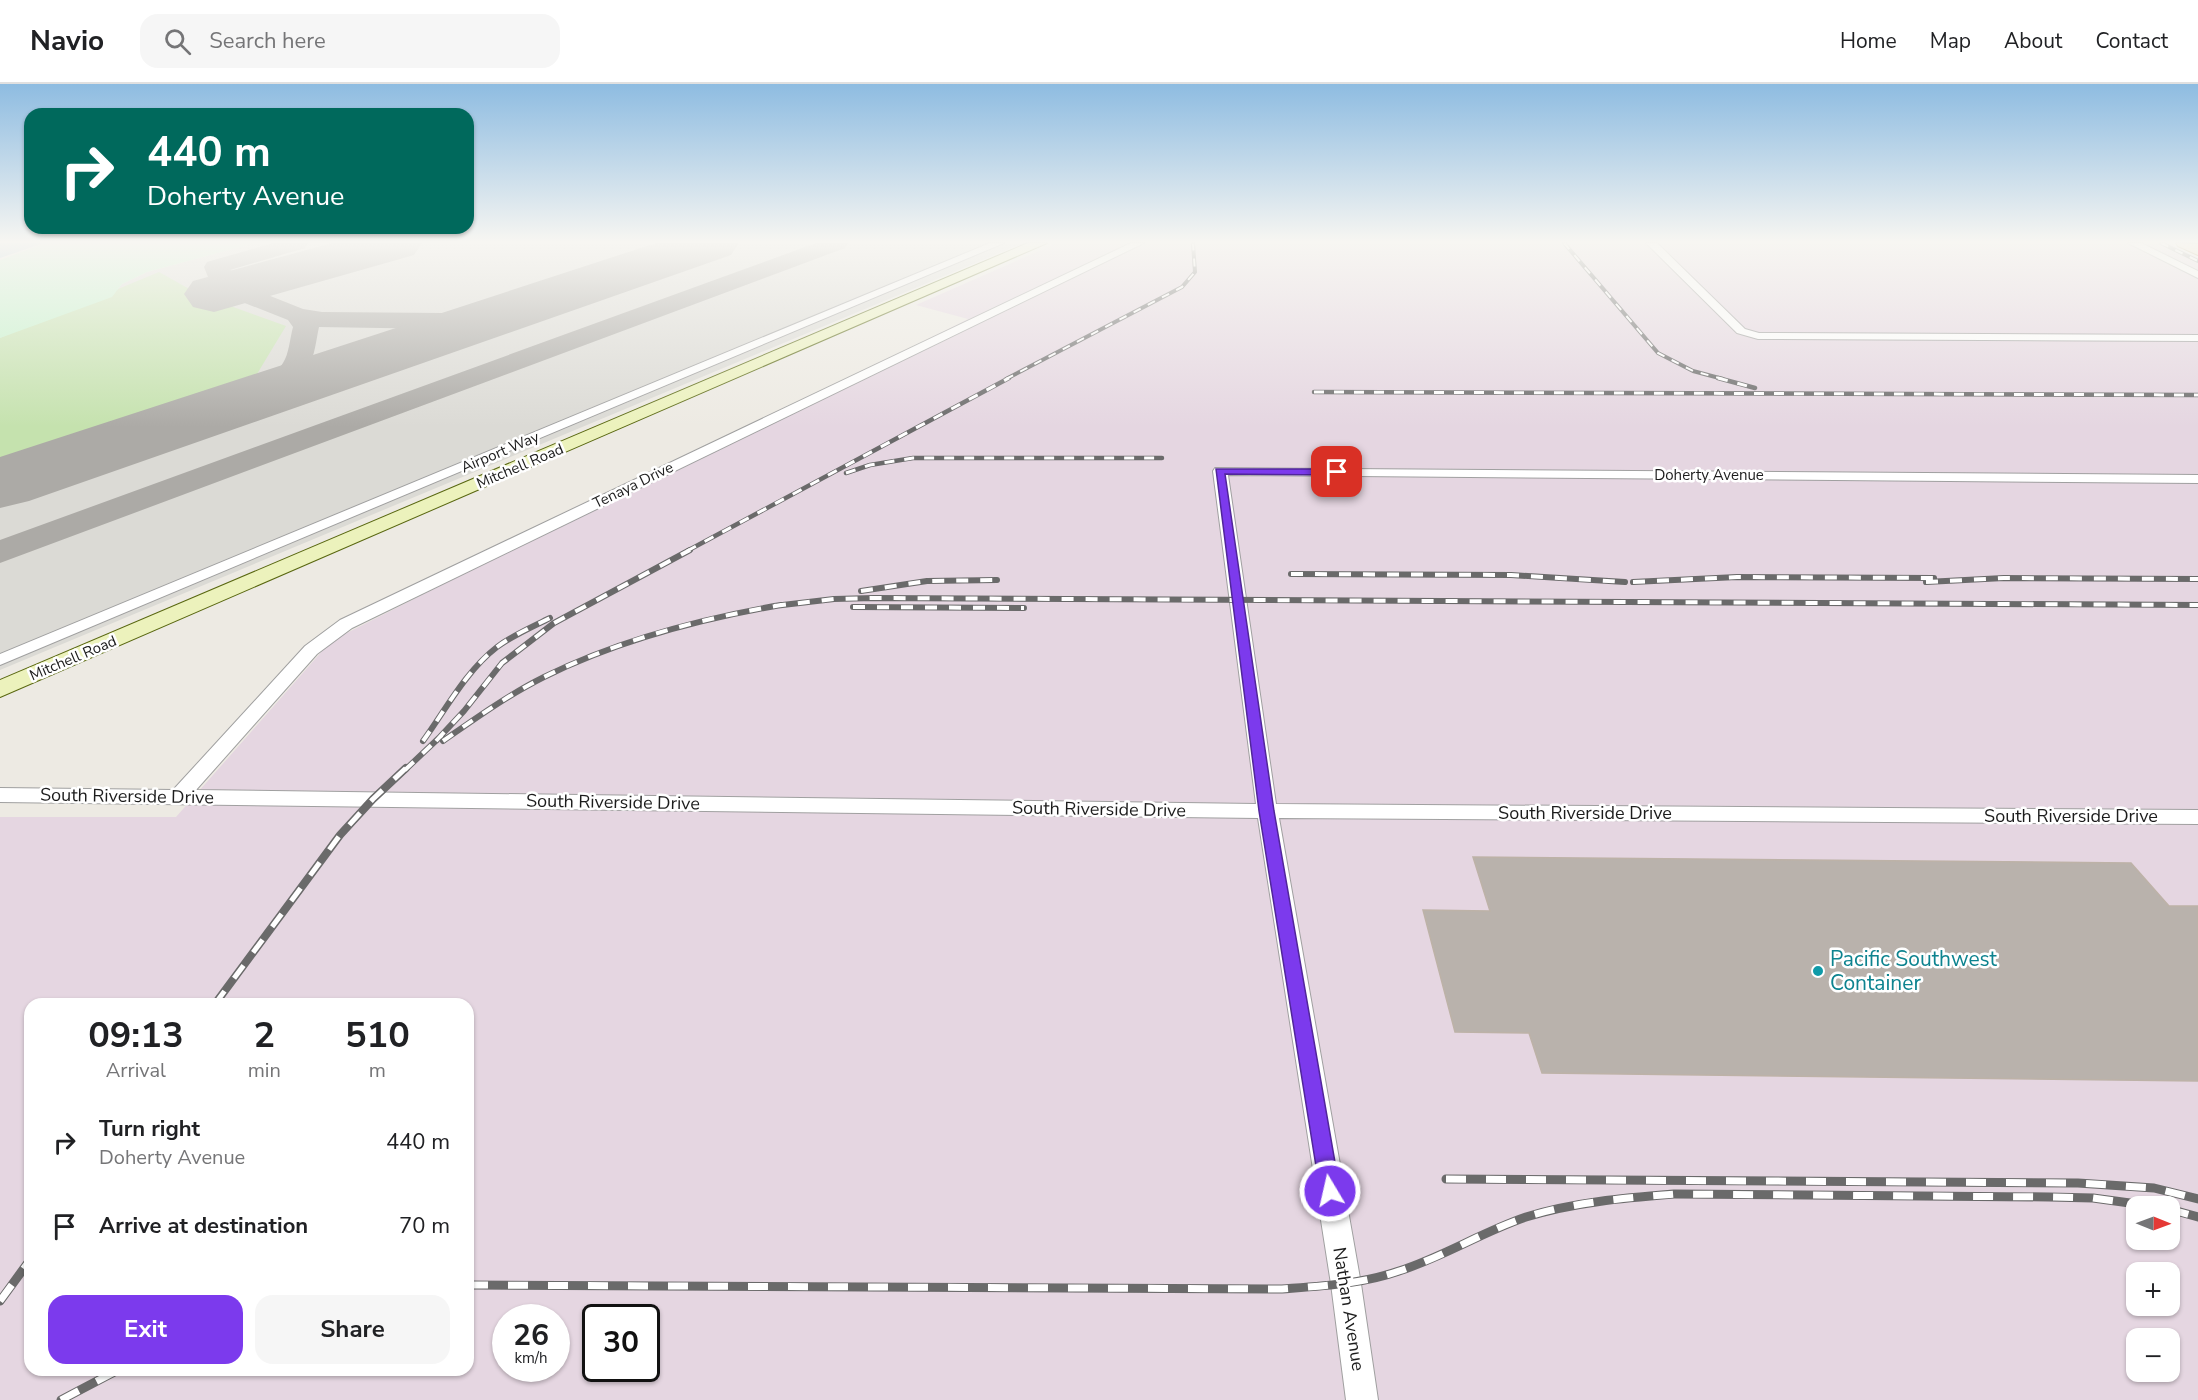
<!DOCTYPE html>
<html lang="en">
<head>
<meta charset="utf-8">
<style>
	body { margin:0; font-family:"Nunito Sans",sans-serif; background:#f6f6f6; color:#202124; height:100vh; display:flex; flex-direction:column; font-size:22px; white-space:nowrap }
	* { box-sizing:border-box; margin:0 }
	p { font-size:20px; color:#757577 }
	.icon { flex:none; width:33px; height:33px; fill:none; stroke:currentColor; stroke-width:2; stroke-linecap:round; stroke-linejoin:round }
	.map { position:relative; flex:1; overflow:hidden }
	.sheet { position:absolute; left:24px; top:914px; width:450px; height:378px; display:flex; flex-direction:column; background:#fff; border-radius:18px; box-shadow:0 2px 4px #0004 }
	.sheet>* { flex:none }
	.top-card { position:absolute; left:24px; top:24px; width:450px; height:126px; border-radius:18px; box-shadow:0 2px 4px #0004; background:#00695c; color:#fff; overflow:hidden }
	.needle { width:39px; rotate:91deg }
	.controls { position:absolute; left:2126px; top:1112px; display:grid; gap:12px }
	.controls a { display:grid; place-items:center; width:54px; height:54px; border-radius:12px; background:#fff; box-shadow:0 2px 4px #0004; font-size:30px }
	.speed { position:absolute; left:492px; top:1220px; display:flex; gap:12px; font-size:30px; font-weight:700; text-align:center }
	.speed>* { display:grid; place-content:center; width:78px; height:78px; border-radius:50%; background:#fff; box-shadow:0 2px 4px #0004; line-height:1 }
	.speed small { font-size:15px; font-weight:400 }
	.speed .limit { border:3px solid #111; border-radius:9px; background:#fff; color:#111 }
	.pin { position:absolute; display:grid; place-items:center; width:51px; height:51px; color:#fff; margin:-26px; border-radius:12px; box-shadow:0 3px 9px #0006 }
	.me { position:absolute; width:66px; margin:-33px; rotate:351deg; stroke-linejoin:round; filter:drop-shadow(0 0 4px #0008) }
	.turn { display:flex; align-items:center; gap:21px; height:126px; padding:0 24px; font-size:27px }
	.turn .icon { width:78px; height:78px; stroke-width:2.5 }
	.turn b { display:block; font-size:42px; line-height:51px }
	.eta { display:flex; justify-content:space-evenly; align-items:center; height:102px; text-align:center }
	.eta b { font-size:36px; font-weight:700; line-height:42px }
	.button { display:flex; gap:12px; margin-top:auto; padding:12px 24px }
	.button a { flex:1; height:69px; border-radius:18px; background:#7c3aed; color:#fff; font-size:24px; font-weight:700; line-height:69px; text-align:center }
	.button a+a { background:#f6f6f6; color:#202124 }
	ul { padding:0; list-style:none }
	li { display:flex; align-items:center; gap:18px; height:84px; padding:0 24px }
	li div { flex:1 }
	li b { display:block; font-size:22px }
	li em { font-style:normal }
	header { display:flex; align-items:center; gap:36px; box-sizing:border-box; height:84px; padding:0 30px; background:#fff; border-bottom:2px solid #e0e0e0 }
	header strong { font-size:28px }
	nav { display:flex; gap:33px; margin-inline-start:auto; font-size:21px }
	.search { width:420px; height:54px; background:#f6f6f6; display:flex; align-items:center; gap:15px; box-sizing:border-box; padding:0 21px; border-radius:18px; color:#757577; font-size:22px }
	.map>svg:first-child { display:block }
	.industrial { fill:#e5d6e1; fill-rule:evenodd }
	.airport { fill:#dbdad5 }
	.grass { fill:#c5e2ae }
	.park { fill:#c4f3cb }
	.water { fill:#a8c9d6 }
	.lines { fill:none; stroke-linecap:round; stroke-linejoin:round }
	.taxiway { fill:#acaaa6; fill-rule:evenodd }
	.runway { fill:#acaaa6; fill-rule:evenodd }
	.building { fill:#b9b2ac; stroke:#bdb2a7; stroke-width:1.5 }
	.minor-casing { stroke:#a0a0a0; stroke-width:2 }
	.secondary-casing { stroke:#596710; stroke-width:2 }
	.primary-casing { stroke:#856510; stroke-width:2 }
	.minor { fill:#fff; fill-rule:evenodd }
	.secondary { fill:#ecf2bc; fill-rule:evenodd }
	.primary { fill:#f1d4a4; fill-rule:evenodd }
	.rail-far4-casing { stroke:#6a6a6a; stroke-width:4 }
	.rail-far3-casing { stroke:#6a6a6a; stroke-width:4.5 }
	.rail-far2-casing { stroke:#6a6a6a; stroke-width:6 }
	.rail-far1-casing { stroke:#6a6a6a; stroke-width:8 }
	.rail-casing { stroke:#6a6a6a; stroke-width:9 }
	.rail-far4 { stroke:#fff; stroke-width:2; stroke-dasharray:8; stroke-linecap:butt }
	.rail-far3 { stroke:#fff; stroke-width:3; stroke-dasharray:10; stroke-linecap:butt }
	.rail-far2 { stroke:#fff; stroke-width:4; stroke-dasharray:12; stroke-linecap:butt }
	.rail-far1 { stroke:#fff; stroke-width:5; stroke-dasharray:16; stroke-linecap:butt }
	.rail { stroke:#fff; stroke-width:7; stroke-dasharray:20; stroke-linecap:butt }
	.route { fill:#7c3aed; stroke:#51269a; stroke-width:1.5 }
	.culture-dot { fill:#0f9aa8; stroke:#fff; stroke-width:2 }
	.labels { text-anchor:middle; stroke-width:5; stroke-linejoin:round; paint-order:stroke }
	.far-street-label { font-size:15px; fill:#1c1c1c; stroke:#fff }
	.street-label { font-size:18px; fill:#1c1c1c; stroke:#fff }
	.near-culture-label { font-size:21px; fill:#0d838f; stroke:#fff; text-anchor:start }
</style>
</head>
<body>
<header>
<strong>Navio</strong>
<div class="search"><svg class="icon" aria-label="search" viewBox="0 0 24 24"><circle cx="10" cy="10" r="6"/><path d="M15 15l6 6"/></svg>Search here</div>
<nav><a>Home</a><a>Map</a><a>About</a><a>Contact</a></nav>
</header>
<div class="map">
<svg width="2198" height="1316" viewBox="0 0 2198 1316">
	<rect width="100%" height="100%" fill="#edeae3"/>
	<!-- industrial -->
	<path class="industrial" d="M1057 159H2168L2198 174V1316H0V733H176L331 557 968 235 916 221ZM30 920H468V1286H30ZM2136 1122H2169V1155H2136ZM2136 1188H2169V1221H2136ZM506 1233H556V1284H506ZM596 1233H646V1284H596ZM2136 1254H2169V1287H2136Z"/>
	<!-- airport -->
	<path class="airport" d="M255 159H1023L0 586V251L111 213 122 200 147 188Z"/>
	<!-- grass -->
	<path class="grass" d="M159 188 200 211 286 242 257 290 0 376V254Z"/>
	<!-- park -->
	<path class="park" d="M45 159H255L147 188 122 200 112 213 0 254V176Z"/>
	<!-- water -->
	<path class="water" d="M0 159H44L0 174Z"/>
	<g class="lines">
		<!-- taxiway -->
		<path class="taxiway" d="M273 159H308L305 164 230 186 254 195 258 200 253 205 303 225 322 228 443 229 519 218 528 220 531 225 528 230 519 232 443 245 319 243C316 256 315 272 308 283 296 304 248 332 225 326L221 320C234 300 270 302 283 279 289 270 290 254 293 243L288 236 222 210 218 205 224 199 208 193 204 183 207 178Z
			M816 159H848L845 164 0 479V456Z"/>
		<!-- runway -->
		<path class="runway" d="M332 159H422L414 171 214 228 193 223 184 210 193 197Z
			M656 159H739L731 171 29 417 0 424V373Z"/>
	</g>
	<!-- building -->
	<path class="building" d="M1473 773 2131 779 2169 822H2198V997L1542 989 1529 949 1455 948 1423 826 1490 827Z"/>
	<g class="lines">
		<defs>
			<path id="minor" d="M990 159H1004L0 581V570Z
				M1131 159H1144L352 544 317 570 196 706 1256 720 1213 387 1215 384 2198 391V399L1228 391 1276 720 2198 726V740L1279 734 1361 1200 1378 1316H1346L1331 1200 1258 734 0 718V704L173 706 305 562 340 536Z
				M1646 159H1657L1745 245 1759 249 2198 251V257L1758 255 1737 249Z
				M2128 159H2141L2198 187V194Z"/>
			<path id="secondary" d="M1028 159H1047L0 613V596Z"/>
			<path id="primary" d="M2176 159 2198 160V171L2178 162Z"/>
		</defs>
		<!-- minor casing -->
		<use href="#minor" class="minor-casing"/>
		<!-- secondary casing -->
		<use href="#secondary" class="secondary-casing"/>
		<!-- primary casing -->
		<use href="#primary" class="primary-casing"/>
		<!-- minor -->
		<use href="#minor" class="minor"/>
		<!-- secondary -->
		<use href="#secondary" class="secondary"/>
		<!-- primary -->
		<use href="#primary" class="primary"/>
		<defs>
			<path id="rail-far4" d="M1564 159 1658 269 1693 287 1723 295
				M2161 159 2198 177
				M1006 295 1182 203 1195 188 1193 160"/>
			<path id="rail-far3" d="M1718 294 1755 304
				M1314 308 2198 311
				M846 389 870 381 913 374H1162
				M687 467 1009 294"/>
			<path id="rail-far2" d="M1291 490 1511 491 1625 498
				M1633 498 1737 493 1934 494
				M1926 498 2004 494 2198 495
				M861 507 927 497 997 496
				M774 522 834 515 874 514 2198 521
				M853 523 1024 524
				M423 657C446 625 466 587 497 563 513 551 532 543 550 534
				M436 657 464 627 502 579 554 539 690 466
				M443 657C476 634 508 611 544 593 619 556 699 535 781 521
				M405 686 442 651"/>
			<path id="rail-far1" d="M215 920 340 751 373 715 406 684"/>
			<path id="rail" d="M1446 1095 2078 1099 2154 1104 2198 1115
				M2169 1125 2198 1133
				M468 1201 1282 1205C1322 1202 1362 1200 1399 1187 1443 1173 1482 1148 1526 1133 1574 1118 1625 1114 1675 1110L2049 1113 2093 1114 2152 1122
				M0 1217 30 1176
				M61 1316 118 1286"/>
		</defs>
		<!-- rail-far4 casing -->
		<use href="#rail-far4" class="rail-far4-casing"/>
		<!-- rail-far3 casing -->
		<use href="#rail-far3" class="rail-far3-casing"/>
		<!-- rail-far2 casing -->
		<use href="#rail-far2" class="rail-far2-casing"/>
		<!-- rail-far1 casing -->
		<use href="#rail-far1" class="rail-far1-casing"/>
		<!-- rail casing -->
		<use href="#rail" class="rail-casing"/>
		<!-- rail-far4 -->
		<use href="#rail-far4" class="rail-far4"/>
		<!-- rail-far3 -->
		<use href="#rail-far3" class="rail-far3"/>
		<!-- rail-far2 -->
		<use href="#rail-far2" class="rail-far2"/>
		<!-- rail-far1 -->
		<use href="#rail-far1" class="rail-far1"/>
		<!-- rail -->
		<use href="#rail" class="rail"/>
	</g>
	<!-- sky -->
	<linearGradient id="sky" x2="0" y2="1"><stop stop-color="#8ebce1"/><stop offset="0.46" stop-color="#f7f6f2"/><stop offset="1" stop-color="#f7f6f2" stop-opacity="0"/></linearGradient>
	<rect width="2198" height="343" fill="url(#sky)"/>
	<!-- route -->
	<path class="route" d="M1216 385H1337L1342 388 1337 391 1225 390 1274 727 1340 1107 1337 1113 1330 1116 1323 1113 1320 1107 1259 727Z"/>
	<!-- markers -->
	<circle class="culture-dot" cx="1818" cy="887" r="6"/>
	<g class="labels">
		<!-- far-street labels -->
		<g class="far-street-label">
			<text transform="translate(500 368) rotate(-23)" y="5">Airport Way</text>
			<text transform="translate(520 382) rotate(-23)" y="5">Mitchell Road</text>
			<text x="1709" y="396">Doherty Avenue</text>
			<text transform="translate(633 401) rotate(-26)" y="5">Tenaya Drive</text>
			<text transform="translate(73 574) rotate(-23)" y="5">Mitchell Road</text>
		</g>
		<!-- street labels -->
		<g class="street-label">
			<text transform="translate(127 712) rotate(1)" y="6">South Riverside Drive</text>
			<text transform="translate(613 718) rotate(1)" y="6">South Riverside Drive</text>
			<text transform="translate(1099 725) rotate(1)" y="6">South Riverside Drive</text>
			<text x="1585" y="735">South Riverside Drive</text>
			<text x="2071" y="738">South Riverside Drive</text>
			<text transform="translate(1349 1225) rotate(81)" y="6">Nathan Avenue</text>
		</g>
		<!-- near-culture labels -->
		<g class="near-culture-label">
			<text x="1830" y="882">Pacific Southwest<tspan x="1830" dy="24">Container</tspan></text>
		</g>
	</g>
</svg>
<div class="controls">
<a><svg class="needle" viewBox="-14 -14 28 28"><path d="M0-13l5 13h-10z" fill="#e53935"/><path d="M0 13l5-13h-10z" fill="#757577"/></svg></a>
<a>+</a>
<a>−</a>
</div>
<div class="speed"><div>26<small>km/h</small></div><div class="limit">30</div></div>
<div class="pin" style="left:1337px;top:388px;background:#d93025"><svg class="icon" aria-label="arrive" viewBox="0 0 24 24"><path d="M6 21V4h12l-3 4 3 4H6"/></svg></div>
<svg class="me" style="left:1330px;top:1107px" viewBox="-20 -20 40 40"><circle r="17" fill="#7c3aed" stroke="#fff" stroke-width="3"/><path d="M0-11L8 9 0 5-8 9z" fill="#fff"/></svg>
<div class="top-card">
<div class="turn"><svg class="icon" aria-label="right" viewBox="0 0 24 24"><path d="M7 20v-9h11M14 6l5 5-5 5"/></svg><div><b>440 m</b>Doherty Avenue</div></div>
</div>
<section class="sheet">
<div class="eta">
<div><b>09:13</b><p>Arrival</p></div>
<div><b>2</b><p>min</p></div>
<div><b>510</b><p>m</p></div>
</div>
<ul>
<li><svg class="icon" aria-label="right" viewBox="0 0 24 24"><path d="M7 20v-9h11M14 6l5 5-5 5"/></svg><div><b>Turn right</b><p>Doherty Avenue</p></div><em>440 m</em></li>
<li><svg class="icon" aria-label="arrive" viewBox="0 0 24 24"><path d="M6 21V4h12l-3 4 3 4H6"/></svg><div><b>Arrive at destination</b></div><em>70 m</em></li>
</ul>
<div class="button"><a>Exit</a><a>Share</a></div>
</section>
</div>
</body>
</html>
